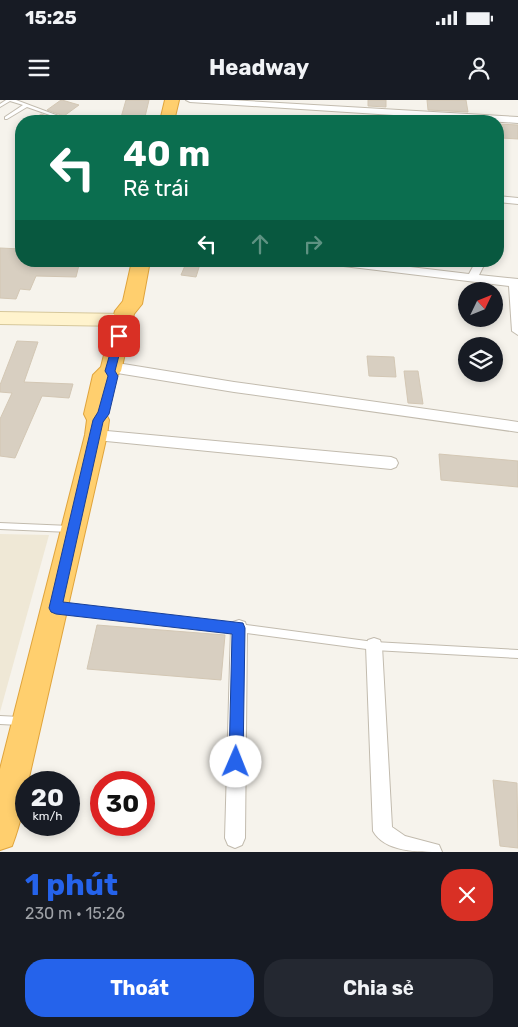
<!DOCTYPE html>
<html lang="vi">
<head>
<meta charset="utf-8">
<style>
	body { margin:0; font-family:Rubik,sans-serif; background:#242831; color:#f1f3f6; height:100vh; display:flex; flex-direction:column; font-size:19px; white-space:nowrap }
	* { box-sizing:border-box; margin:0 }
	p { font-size:16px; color:#9ea1a6 }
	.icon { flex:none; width:28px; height:28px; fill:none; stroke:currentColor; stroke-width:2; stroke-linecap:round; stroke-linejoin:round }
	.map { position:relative; height:752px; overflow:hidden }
	.drawer { display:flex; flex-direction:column; background:#171b24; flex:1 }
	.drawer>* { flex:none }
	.top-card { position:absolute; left:15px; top:15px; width:489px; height:152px; border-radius:20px; box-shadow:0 2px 8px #0003; background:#0b6e4f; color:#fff; overflow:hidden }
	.needle { width:32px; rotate:47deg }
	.tools { position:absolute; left:458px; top:182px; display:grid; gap:10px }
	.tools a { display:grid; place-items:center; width:45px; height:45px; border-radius:50%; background:#171b24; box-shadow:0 2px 8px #0003; font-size:25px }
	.speed { position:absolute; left:15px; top:671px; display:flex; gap:10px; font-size:25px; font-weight:700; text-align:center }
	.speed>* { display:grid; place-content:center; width:65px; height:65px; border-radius:50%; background:#171b24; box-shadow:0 2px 8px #0003; line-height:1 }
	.speed small { font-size:12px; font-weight:400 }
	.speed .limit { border:8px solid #d22; background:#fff; color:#111 }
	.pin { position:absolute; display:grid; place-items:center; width:42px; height:42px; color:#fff; margin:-21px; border-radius:10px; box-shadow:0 2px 8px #0006 }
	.me { position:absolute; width:55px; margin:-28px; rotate:1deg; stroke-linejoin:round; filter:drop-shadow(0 0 4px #0008) }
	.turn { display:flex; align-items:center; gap:18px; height:105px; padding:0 25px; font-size:22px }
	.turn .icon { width:65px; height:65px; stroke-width:2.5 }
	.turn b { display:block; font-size:35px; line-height:42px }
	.lanes { display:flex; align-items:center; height:48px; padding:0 25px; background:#0003; justify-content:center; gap:25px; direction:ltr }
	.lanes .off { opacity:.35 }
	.round { display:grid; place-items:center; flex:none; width:52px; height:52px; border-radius:20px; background:#242831 }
	.summary { display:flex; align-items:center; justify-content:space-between; height:85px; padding:0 25px }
	h1 { font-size:30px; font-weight:700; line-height:38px; color:#2563eb }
	.button { display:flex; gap:10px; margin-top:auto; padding:10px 25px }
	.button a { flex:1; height:58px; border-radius:20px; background:#2563eb; color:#fff; font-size:20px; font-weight:700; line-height:58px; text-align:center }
	.button a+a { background:#242831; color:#f1f3f6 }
	.status { display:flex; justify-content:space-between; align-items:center; height:35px; padding:0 25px; background:#171b24; direction:ltr }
	.status svg { height:14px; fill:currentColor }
	header { display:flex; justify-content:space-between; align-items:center; height:65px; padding:0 25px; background:#171b24; font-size:22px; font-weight:700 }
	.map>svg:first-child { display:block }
	.education { fill:#efe8d6 }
	.building { fill:#d8cfc1; stroke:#d3c7b4 }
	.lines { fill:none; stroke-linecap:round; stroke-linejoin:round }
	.lane-casing { stroke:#c2bbae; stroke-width:2 }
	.street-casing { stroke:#c2bbae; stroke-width:2 }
	.secondary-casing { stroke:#d6c79b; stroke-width:2 }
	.highway-casing { stroke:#e0a43c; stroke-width:2 }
	.lane { fill:#fff; fill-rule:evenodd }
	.street { fill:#fff; fill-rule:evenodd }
	.secondary { fill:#fff3cd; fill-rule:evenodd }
	.highway { fill:#ffcf6e; fill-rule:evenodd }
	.route { fill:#2563eb; stroke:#184099 }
</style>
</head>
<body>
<div class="status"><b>15:25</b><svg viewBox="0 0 49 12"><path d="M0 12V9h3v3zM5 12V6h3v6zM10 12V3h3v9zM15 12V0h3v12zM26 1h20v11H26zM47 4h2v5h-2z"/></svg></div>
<header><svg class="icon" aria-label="menu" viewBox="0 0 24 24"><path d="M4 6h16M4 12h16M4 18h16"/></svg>Headway<svg class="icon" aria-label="person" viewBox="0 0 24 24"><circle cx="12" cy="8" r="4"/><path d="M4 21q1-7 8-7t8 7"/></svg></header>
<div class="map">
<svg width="518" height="752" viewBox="0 0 518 752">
	<rect width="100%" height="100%" fill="#f6f3ec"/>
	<!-- education -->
	<path class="education" d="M0 434 49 435 0 612Z"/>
	<!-- building -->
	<path class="building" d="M61 0H62L79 5 64 16 47 10Z
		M126 0H149L144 21H120Z
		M368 0H386V7L368 6Z
		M427 0H466L468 12 428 10Z
		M41 14 59 20 31 21Z
		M498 24 518 25V39L501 38Z
		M0 148 21 149V161H80L76 177 36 176 30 190 20 189 16 199 0 198Z
		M187 161H201L196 177 181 175Z
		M17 241 38 242 24 282 73 284 69 298 42 296 15 358 0 356V319L12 293 0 292V285Z
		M367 256 394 257 396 277 369 276Z
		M404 271H418L423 304 408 303Z
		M439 354 518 361V387L441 380Z
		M97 525 225 535 221 580 87 569Z
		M493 680 517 683 518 748 500 746Z"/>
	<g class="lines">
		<defs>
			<path id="lane" d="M6 0H16L72 21H67L27 7 7 19H5V17L23 5 10 1 0 7V4Z
				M0 423 70 426 73 427 74 429 73 431 70 432 0 429Z
				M58 504 239 524 374 542 518 550V558L374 550 239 532 58 512 55 511 54 508 55 505Z
				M0 616 20 617 23 618 24 621 23 624 20 625 0 624Z"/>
			<path id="street" d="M186 0H230L518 17V23L190 2Z
				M498 96 518 98V104L498 102Z
				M322 161H360L469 174 476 161H486L479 175 518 179V235L512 231 509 186 327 164Z
				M111 262 234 282 518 322V332L234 292 111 272 107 270 105 267 107 264Z
				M96 330 391 357 396 359 398 363 396 367 391 369 96 340 91 339 89 335 91 331Z
				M239 520 245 522 247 528 245 738 242 745 235 748 228 745 225 738 231 528 233 522Z
				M374 538 380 540 382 546 392 727 405 736 439 745 442 752C417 752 385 752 373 731L366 546 368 540Z"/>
			<path id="secondary" d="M0 212 123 214 129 216 131 220 129 224 123 226 0 224Z"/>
			<path id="highway" d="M165 0H179L174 21H160Z
				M132 161H150L142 204 134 214 121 271 114 279 106 314 109 320 107 335 28 682H26C26 703 19 727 12 746L0 750V669L85 335 87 320 84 314 93 275 101 267 115 211 123 201Z"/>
		</defs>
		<!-- lane casing -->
		<use href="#lane" class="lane-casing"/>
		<!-- street casing -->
		<use href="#street" class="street-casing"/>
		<!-- secondary casing -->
		<use href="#secondary" class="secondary-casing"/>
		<!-- highway casing -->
		<use href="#highway" class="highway-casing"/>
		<!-- lane -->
		<use href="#lane" class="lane"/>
		<!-- street -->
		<use href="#street" class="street"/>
		<!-- secondary -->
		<use href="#secondary" class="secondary"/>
		<!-- highway -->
		<use href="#highway" class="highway"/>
	</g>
	<!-- route -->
	<path class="route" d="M119 232 124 236 115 271 118 276 109 314 103 322 63 502 243 523 245 528 243 662 241 667 236 669 231 667 229 662 232 534 56 514 51 512 49 508 93 320 98 312 108 276 105 271 115 236Z"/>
</svg>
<div class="tools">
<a><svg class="needle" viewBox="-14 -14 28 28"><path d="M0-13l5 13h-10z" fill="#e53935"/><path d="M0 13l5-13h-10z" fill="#9ea1a6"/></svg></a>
<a><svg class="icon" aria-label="layers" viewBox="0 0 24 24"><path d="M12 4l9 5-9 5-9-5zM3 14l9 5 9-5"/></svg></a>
</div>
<div class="speed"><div>20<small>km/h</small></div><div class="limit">30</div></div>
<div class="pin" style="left:119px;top:236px;background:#d93025"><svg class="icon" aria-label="arrive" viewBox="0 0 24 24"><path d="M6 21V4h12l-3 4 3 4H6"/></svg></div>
<svg class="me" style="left:236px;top:662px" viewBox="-20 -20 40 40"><circle r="19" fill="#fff"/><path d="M0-13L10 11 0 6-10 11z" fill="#2563eb"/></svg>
<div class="top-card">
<div class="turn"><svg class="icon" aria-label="left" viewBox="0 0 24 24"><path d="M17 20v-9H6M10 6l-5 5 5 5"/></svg><div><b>40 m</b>Rẽ trái</div></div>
<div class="lanes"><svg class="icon" aria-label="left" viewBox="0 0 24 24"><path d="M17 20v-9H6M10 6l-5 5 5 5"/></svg><svg class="icon off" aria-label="ahead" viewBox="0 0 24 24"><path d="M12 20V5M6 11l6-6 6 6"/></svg><svg class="icon off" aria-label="right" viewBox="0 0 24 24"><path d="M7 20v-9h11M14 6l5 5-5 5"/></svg></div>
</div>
</div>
<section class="drawer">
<div class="summary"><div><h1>1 phút</h1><p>230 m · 15:26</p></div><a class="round" style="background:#d93025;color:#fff"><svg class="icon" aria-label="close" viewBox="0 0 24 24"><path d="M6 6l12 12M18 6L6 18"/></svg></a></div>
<div class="button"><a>Thoát</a><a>Chia sẻ</a></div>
</section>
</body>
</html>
